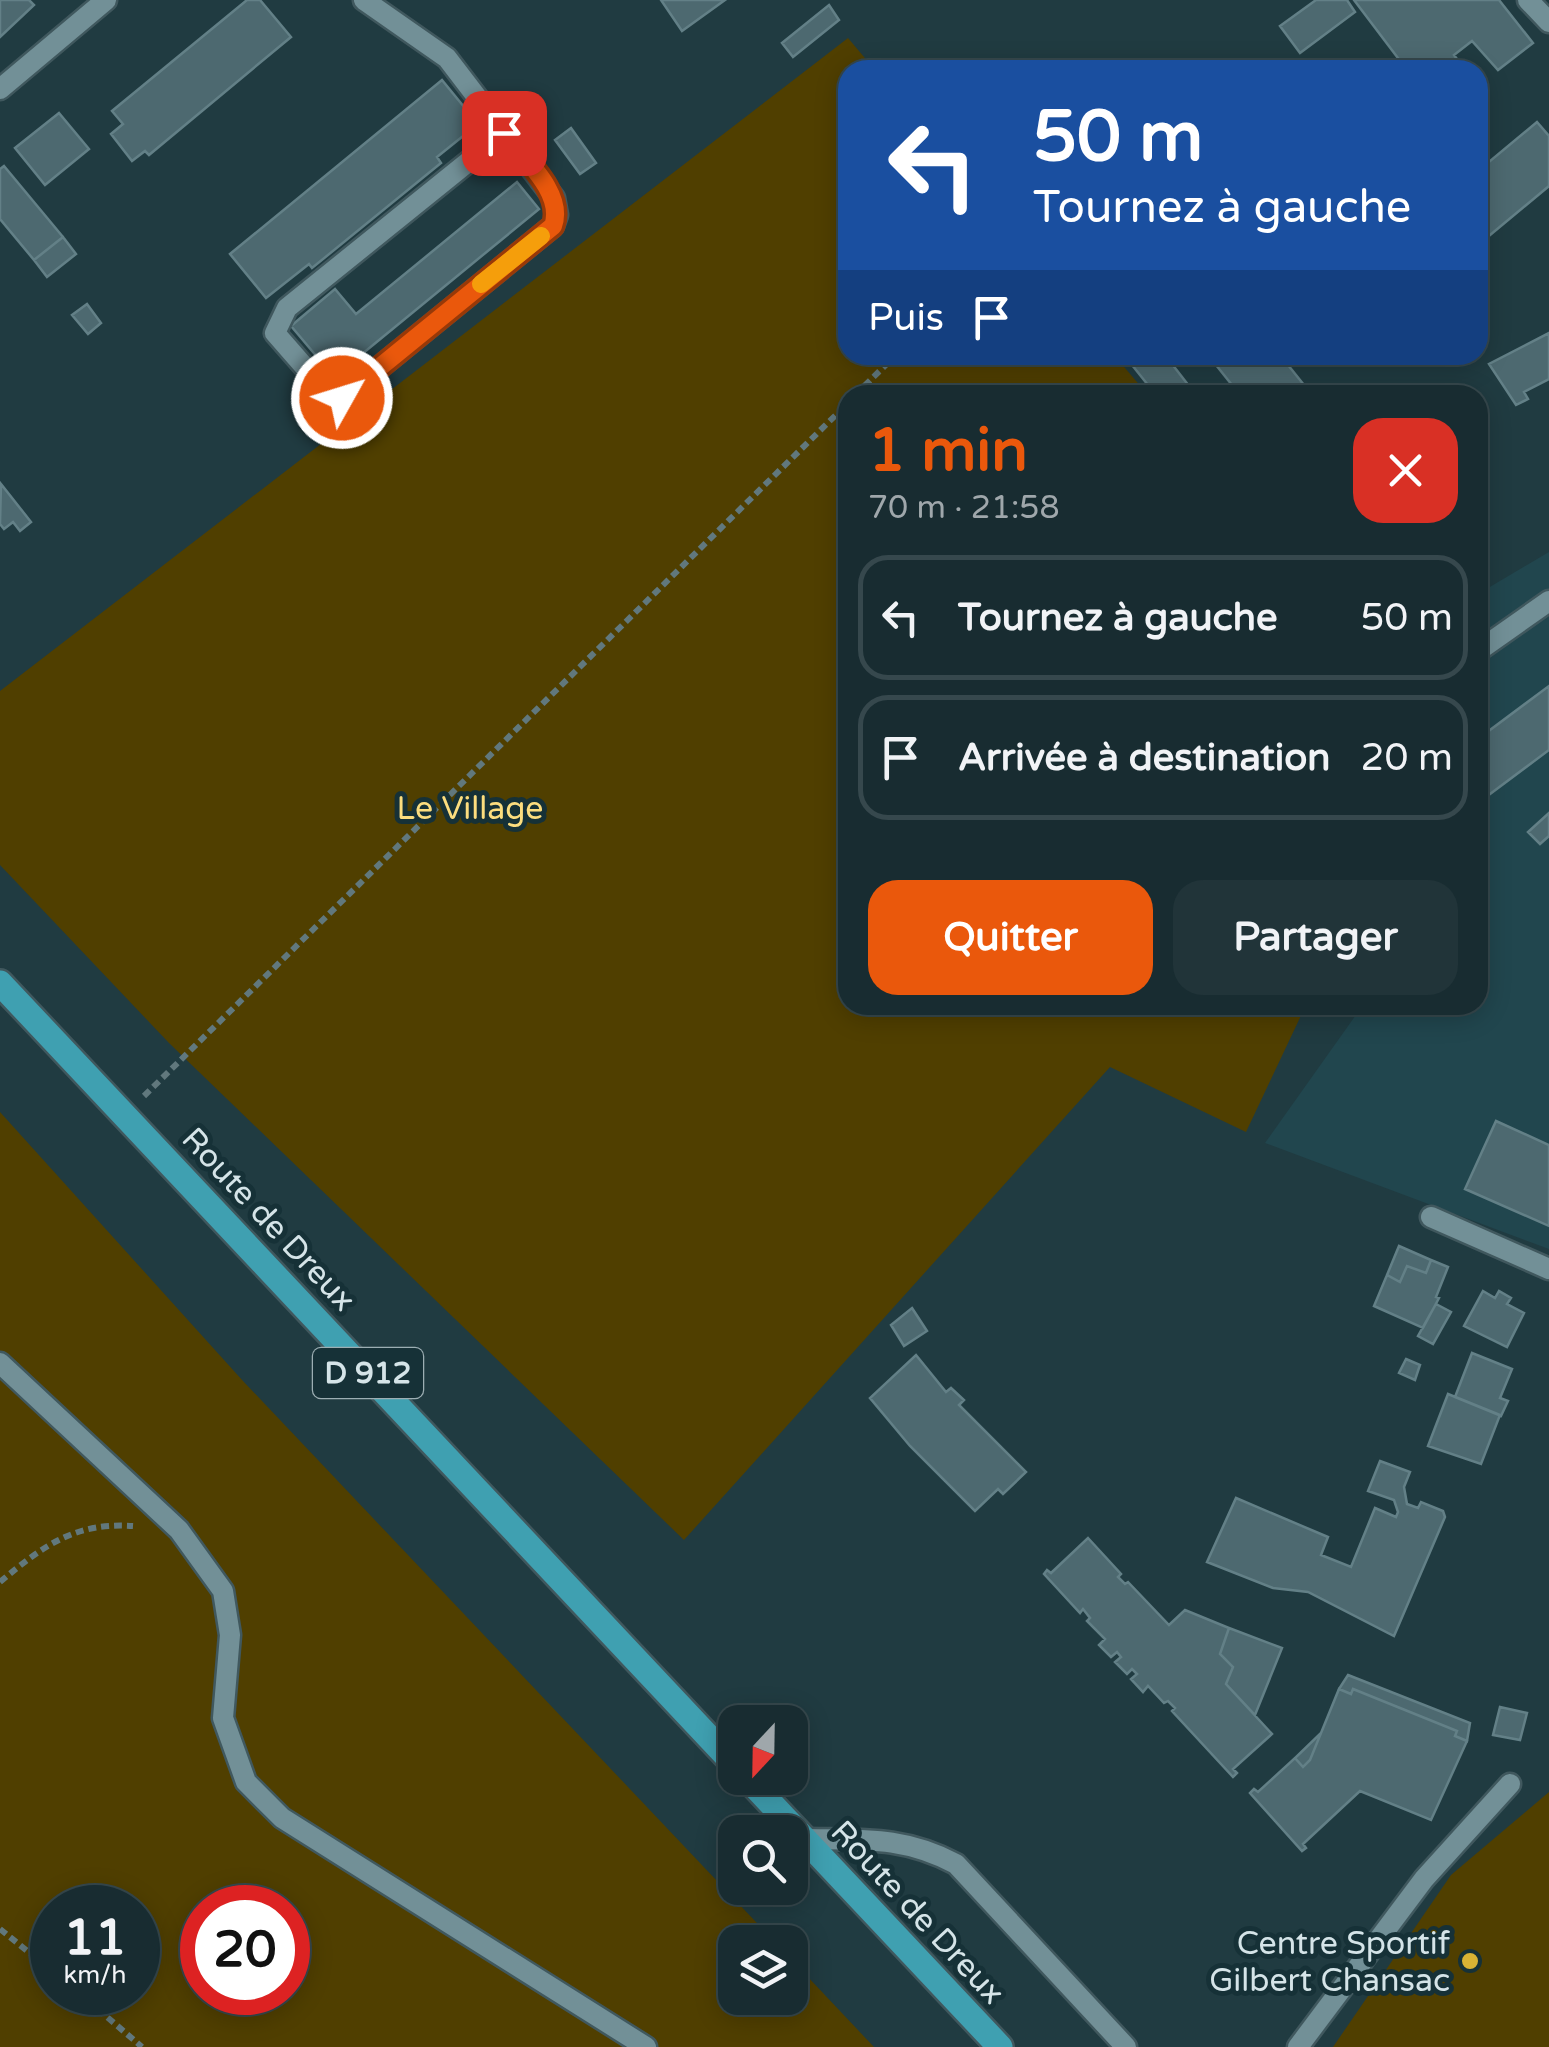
<!DOCTYPE html>
<html lang="fr">
<head>
<meta charset="utf-8">
<style>
	body { margin:0; font-family:"Varela Round",sans-serif; background:#213439; color:#f1f3f6; height:100vh; display:flex; flex-direction:column; font-size:38px; white-space:nowrap }
	* { box-sizing:border-box; margin:0 }
	p { font-size:32px; color:#9fa7ab }
	.icon { flex:none; width:55px; height:55px; fill:none; stroke:currentColor; stroke-width:2; stroke-linecap:round; stroke-linejoin:round }
	.map { position:relative; flex:1; overflow:hidden }
	.details { position:absolute; left:838px; top:385px; width:650px; height:630px; display:flex; flex-direction:column; background:#182c31; border-radius:30px; box-shadow:0 5px 25px #0003,0 0 0 2px #36484d }
	.details>* { flex:none }
	.hud { position:absolute; left:838px; top:60px; width:650px; height:305px; border-radius:30px; box-shadow:0 5px 25px #0003,0 0 0 2px #36484d; background:#1a4fa0; color:#fff; overflow:hidden }
	.needle { width:65px; rotate:202deg }
	.controls { position:absolute; left:718px; top:1705px; display:grid; gap:20px }
	.controls a { display:grid; place-items:center; width:90px; height:90px; border-radius:20px; background:#182c31; box-shadow:0 5px 25px #0003,0 0 0 2px #36484d; font-size:50px }
	.speed { position:absolute; left:30px; top:1885px; display:flex; gap:20px; font-size:50px; font-weight:700; text-align:center }
	.speed>* { display:grid; place-content:center; width:130px; height:130px; border-radius:50%; background:#182c31; box-shadow:0 5px 25px #0003,0 0 0 2px #36484d; line-height:1 }
	.speed small { font-size:25px; font-weight:400 }
	.speed .limit { border:15px solid #d22; background:#fff; color:#111 }
	.pin { position:absolute; display:grid; place-items:center; width:85px; height:85px; color:#fff; margin:-42px; border-radius:20px; box-shadow:0 5px 15px #0006 }
	.me { position:absolute; width:110px; margin:-55px; rotate:51deg; stroke-linejoin:round; filter:drop-shadow(0 0 8px #0008) }
	.turn { display:flex; align-items:center; gap:35px; height:210px; padding:0 30px; font-size:45px }
	.turn .icon { width:130px; height:130px; stroke-width:2.5 }
	.turn b { display:block; font-size:70px; line-height:85px }
	.then { display:flex; align-items:center; height:95px; padding:0 30px; background:#0003; gap:20px; font-size:38px }
	.round { display:grid; place-items:center; flex:none; width:105px; height:105px; border-radius:30px; background:#213439 }
	.overview { display:flex; align-items:center; justify-content:space-between; height:170px; padding:0 30px }
	h1 { font-size:60px; font-weight:700; line-height:75px; color:#ea580c }
	.action { display:flex; gap:20px; margin-top:auto; padding:20px 30px }
	.action a { flex:1; height:115px; border-radius:30px; background:#ea580c; color:#fff; font-size:40px; font-weight:700; line-height:115px; text-align:center }
	.action a+a { background:#213439; color:#f1f3f6 }
	ul { padding:0; list-style:none }
	li { display:flex; align-items:center; gap:30px; height:125px; margin:0 20px 15px; padding:0 10px; border:5px solid #36484d; border-radius:30px }
	li div { flex:1 }
	li b { display:block; font-size:38px }
	li em { font-style:normal }
	.map>svg:first-child { display:block }
	.built { fill:#21464e }
	.green { fill:#503f00; fill-rule:evenodd }
	.building { fill:#4d6970; stroke:#638087; stroke-width:2.5 }
	.lines { fill:none; stroke-linecap:round; stroke-linejoin:round }
	.lane-casing { stroke:#40585e; stroke-width:25 }
	.street-casing { stroke:#40585e; stroke-width:25 }
	.primary-casing { stroke:#40585e; stroke-width:30 }
	.path { stroke:#61787d; stroke-width:6; stroke-dasharray:8 5; stroke-linecap:butt }
	.lane { stroke:#729097; stroke-width:20 }
	.street { stroke:#729097; stroke-width:20 }
	.primary { stroke:#3fa0b1; stroke-width:25 }
	.route-casing { stroke:#983908; stroke-width:25 }
	.route { stroke:#ea580c; stroke-width:18 }
	.slow { stroke:#f59e0b; stroke-width:18 }
	.poi-dot { fill:#d9b334; stroke:#163137; stroke-width:4 }
	.labels { text-anchor:middle; stroke-width:10; stroke-linejoin:round; paint-order:stroke }
	.shield { fill:#163137; stroke:#9caeb3; stroke-width:2.5 }
	.shield-label { font-size:30px; font-weight:bold; fill:#d5e4e8 }
	.park-label { font-size:32px; fill:#fcdd7e; stroke:#163137 }
	.street-label { font-size:32px; fill:#d5e4e8; stroke:#163137 }
	.poi-label { font-size:32px; fill:#d5e4e8; stroke:#163137; text-anchor:end }
</style>
</head>
<body>
<div class="map">
<svg width="1549" height="2047" viewBox="0 0 1549 2047">
	<rect width="100%" height="100%" fill="#203b41"/>
	<!-- built -->
	<path class="built" d="M1549 552V1249L1265 1143 1363 1005H1478V594Z"/>
	<!-- green -->
	<path class="green" d="M848 38 875 70H848V355H1114L1148 395H848V1005H1306L1246 1132 1110 1067 684 1540 169 1043 0 865V691Z
		M0 1112 243 1381 775 1942H735V1998H790V1958L874 2047H0ZM52 1908H138V1992H52ZM202 1908H288V1992H202Z
		M1549 1792V2047H1333L1451 1875Z"/>
	<!-- building -->
	<path class="building" d="M0 0H29L34 5 0 37Z
		M247 0H260L291 37 149 155 145 151 132 161 111 134 123 124 112 111Z
		M661 0H725L682 31Z
		M1316 0H1347L1355 12 1300 53 1280 26Z
		M1354 0H1499L1533 43 1498 70 1472 41 1454 55 1465 70H1407Z
		M829 5 839 20 793 57 782 43Z
		M442 80 478 124 437 157 441 163 312 268 309 264 266 298 230 254Z
		M59 113 89 149 45 185 15 148Z
		M1537 122 1549 136V186L1478 245V171Z
		M571 128 596 163 580 174 555 140Z
		M4 166 63 237 34 260 0 219V169Z
		M517 182 539 209 334 377 291 326 335 289 356 314Z
		M63 237 76 254 47 277 34 260Z
		M87 304 101 323 88 334 72 315Z
		M1549 333V379L1524 392 1528 399 1516 405 1489 364Z
		M1124 355H1165L1196 395H1156Z
		M1208 355H1280L1312 395H1240Z
		M1 484 31 522 20 531 13 522 4 529 0 524Z
		M1549 686V750L1478 803V739Z
		M1549 813V836L1540 844 1528 832Z
		M1496 1121 1549 1145V1226L1465 1189Z
		M1399 1246 1431 1260 1426 1273 1407 1266 1400 1282 1387 1275Z
		M1431 1260 1448 1267 1436 1297 1439 1298 1423 1328 1374 1306 1387 1275 1400 1282 1407 1266 1426 1273Z
		M1483 1291 1495 1298 1499 1291 1511 1298 1507 1304 1524 1313 1507 1347 1464 1326Z
		M1436 1304 1451 1312 1433 1344 1418 1336Z
		M912 1308 927 1331 904 1346 891 1325Z
		M1472 1353 1512 1369 1500 1398 1508 1401 1501 1416 1455 1397Z
		M916 1355 946 1392 951 1388 964 1400 959 1405 1026 1472 1003 1494 998 1489 975 1511 910 1446 870 1398Z
		M1406 1359 1420 1365 1415 1380 1399 1373Z
		M1448 1394 1500 1415 1481 1464 1428 1446Z
		M1380 1461 1410 1472 1404 1487 1407 1504 1418 1508 1421 1502 1443 1511 1445 1517 1394 1636 1308 1592 1273 1588 1207 1562 1236 1498 1328 1537 1321 1555 1351 1567 1375 1508 1396 1517 1398 1512 1394 1500 1368 1491Z
		M1088 1538 1121 1574 1118 1577 1125 1584 1128 1582 1169 1625 1185 1610 1229 1628 1220 1654 1233 1667 1226 1684 1272 1734 1233 1769 1237 1773 1233 1777 1172 1711 1175 1708 1168 1701 1164 1703 1148 1686 1143 1692 1131 1679 1137 1674 1132 1669 1127 1674 1115 1662 1121 1657 1117 1652 1111 1657 1099 1645 1105 1639 1087 1621 1090 1618 1083 1609 1080 1613 1044 1574 1047 1570 1051 1573Z
		M1229 1628 1282 1648 1255 1715 1226 1684 1233 1667 1220 1654Z
		M1348 1675 1470 1723 1467 1741 1455 1736 1457 1731 1353 1689 1351 1694 1339 1689Z
		M1339 1689 1351 1694 1353 1689 1457 1731 1455 1736 1467 1741 1431 1820 1360 1791 1303 1844 1306 1848 1302 1851 1250 1793 1254 1789 1258 1792 1295 1758 1303 1767 1310 1760Z
		M1500 1707 1527 1713 1520 1740 1493 1735Z
		M1321 1733 1310 1760 1303 1767 1295 1758Z"/>
	<g class="lines">
		<defs>
			<path id="lane" d="M364 0 447 58 554 198 557 215 553 226 342 398 330 396 275 333 287 308 504 133
				M1478 651 1549 601
				M804 1839C862 1840 904 1836 956 1864L1126 2047
				M1298 2047 1424 1879 1510 1784"/>
			<path id="street" d="M1528 0 1549 22
				M0 89 106 0
				M1431 1217 1549 1269
				M0 1363 179 1530 223 1591 230 1635 223 1718 246 1782 282 1818 646 2047"/>
			<path id="primary" d="M0 983 735 1765
				M747 1778 1000 2047"/>
		</defs>
		<!-- lane casing -->
		<use href="#lane" class="lane-casing"/>
		<!-- street casing -->
		<use href="#street" class="street-casing"/>
		<!-- primary casing -->
		<use href="#primary" class="primary-casing"/>
		<!-- path -->
		<path class="path" d="M855 395 896 355
			M144 1096 848 403
			M0 1582C43 1546 75 1522 133 1526
			M0 1929 52 1971
			M78 1992 142 2047"/>
		<!-- lane -->
		<use href="#lane" class="lane"/>
		<!-- street -->
		<use href="#street" class="street"/>
		<!-- primary -->
		<use href="#primary" class="primary"/>
	</g>
	<g class="lines">
		<defs>
			<path id="route" d="M342 398 553 226C565 193 523 158 504 133"/>
		</defs>
		<!-- route casing -->
		<use href="#route" class="route-casing"/>
		<!-- route -->
		<use href="#route" class="route"/>
		<!-- slow -->
		<path class="slow" d="M481 284 541 236"/>
	</g>
	<!-- markers -->
	<circle class="poi-dot" cx="1470" cy="1961" r="10"/>
	<g class="labels">
		<!-- shield labels -->
		<rect class="shield" x="313" y="1348" width="110" height="50" rx="8"/>
		<g class="shield-label">
			<text x="368" y="1383">D 912</text>
		</g>
		<!-- park labels -->
		<g class="park-label">
			<text x="470" y="819">Le Village</text>
		</g>
		<!-- street labels -->
		<g class="street-label">
			<text transform="translate(269 1219) rotate(47)" y="11">Route de Dreux</text>
			<text transform="translate(918 1912) rotate(47)" y="11">Route de Dreux</text>
		</g>
		<!-- poi labels -->
		<g class="poi-label">
			<text x="1450" y="1954">Centre Sportif<tspan x="1450" dy="37">Gilbert Chansac</tspan></text>
		</g>
	</g>
</svg>
<div class="controls">
<a><svg class="needle" viewBox="-14 -14 28 28"><path d="M0-13l5 13h-10z" fill="#e53935"/><path d="M0 13l5-13h-10z" fill="#9fa7ab"/></svg></a>
<a><svg class="icon" aria-label="search" viewBox="0 0 24 24"><circle cx="10" cy="10" r="6"/><path d="M15 15l6 6"/></svg></a>
<a><svg class="icon" aria-label="layers" viewBox="0 0 24 24"><path d="M12 4l9 5-9 5-9-5zM3 14l9 5 9-5"/></svg></a>
</div>
<div class="speed"><div>11<small>km/h</small></div><div class="limit">20</div></div>
<div class="pin" style="left:504px;top:133px;background:#d93025"><svg class="icon" aria-label="arrive" viewBox="0 0 24 24"><path d="M6 21V4h12l-3 4 3 4H6"/></svg></div>
<svg class="me" style="left:342px;top:398px" viewBox="-20 -20 40 40"><circle r="17" fill="#ea580c" stroke="#fff" stroke-width="3"/><path d="M0-11L8 9 0 5-8 9z" fill="#fff"/></svg>
<div class="hud">
<div class="turn"><svg class="icon" aria-label="left" viewBox="0 0 24 24"><path d="M17 20v-9H6M10 6l-5 5 5 5"/></svg><div><b>50 m</b>Tournez à gauche</div></div>
<div class="then">Puis<svg class="icon" aria-label="arrive" viewBox="0 0 24 24"><path d="M6 21V4h12l-3 4 3 4H6"/></svg></div>
</div>
<section class="details">
<div class="overview"><div><h1>1 min</h1><p>70 m · 21:58</p></div><a class="round" style="background:#d93025;color:#fff"><svg class="icon" aria-label="close" viewBox="0 0 24 24"><path d="M6 6l12 12M18 6L6 18"/></svg></a></div>
<ul>
<li><svg class="icon" aria-label="left" viewBox="0 0 24 24"><path d="M17 20v-9H6M10 6l-5 5 5 5"/></svg><div><b>Tournez à gauche</b></div><em>50 m</em></li>
<li><svg class="icon" aria-label="arrive" viewBox="0 0 24 24"><path d="M6 21V4h12l-3 4 3 4H6"/></svg><div><b>Arrivée à destination</b></div><em>20 m</em></li>
</ul>
<div class="action"><a>Quitter</a><a>Partager</a></div>
</section>
</div>
</body>
</html>
